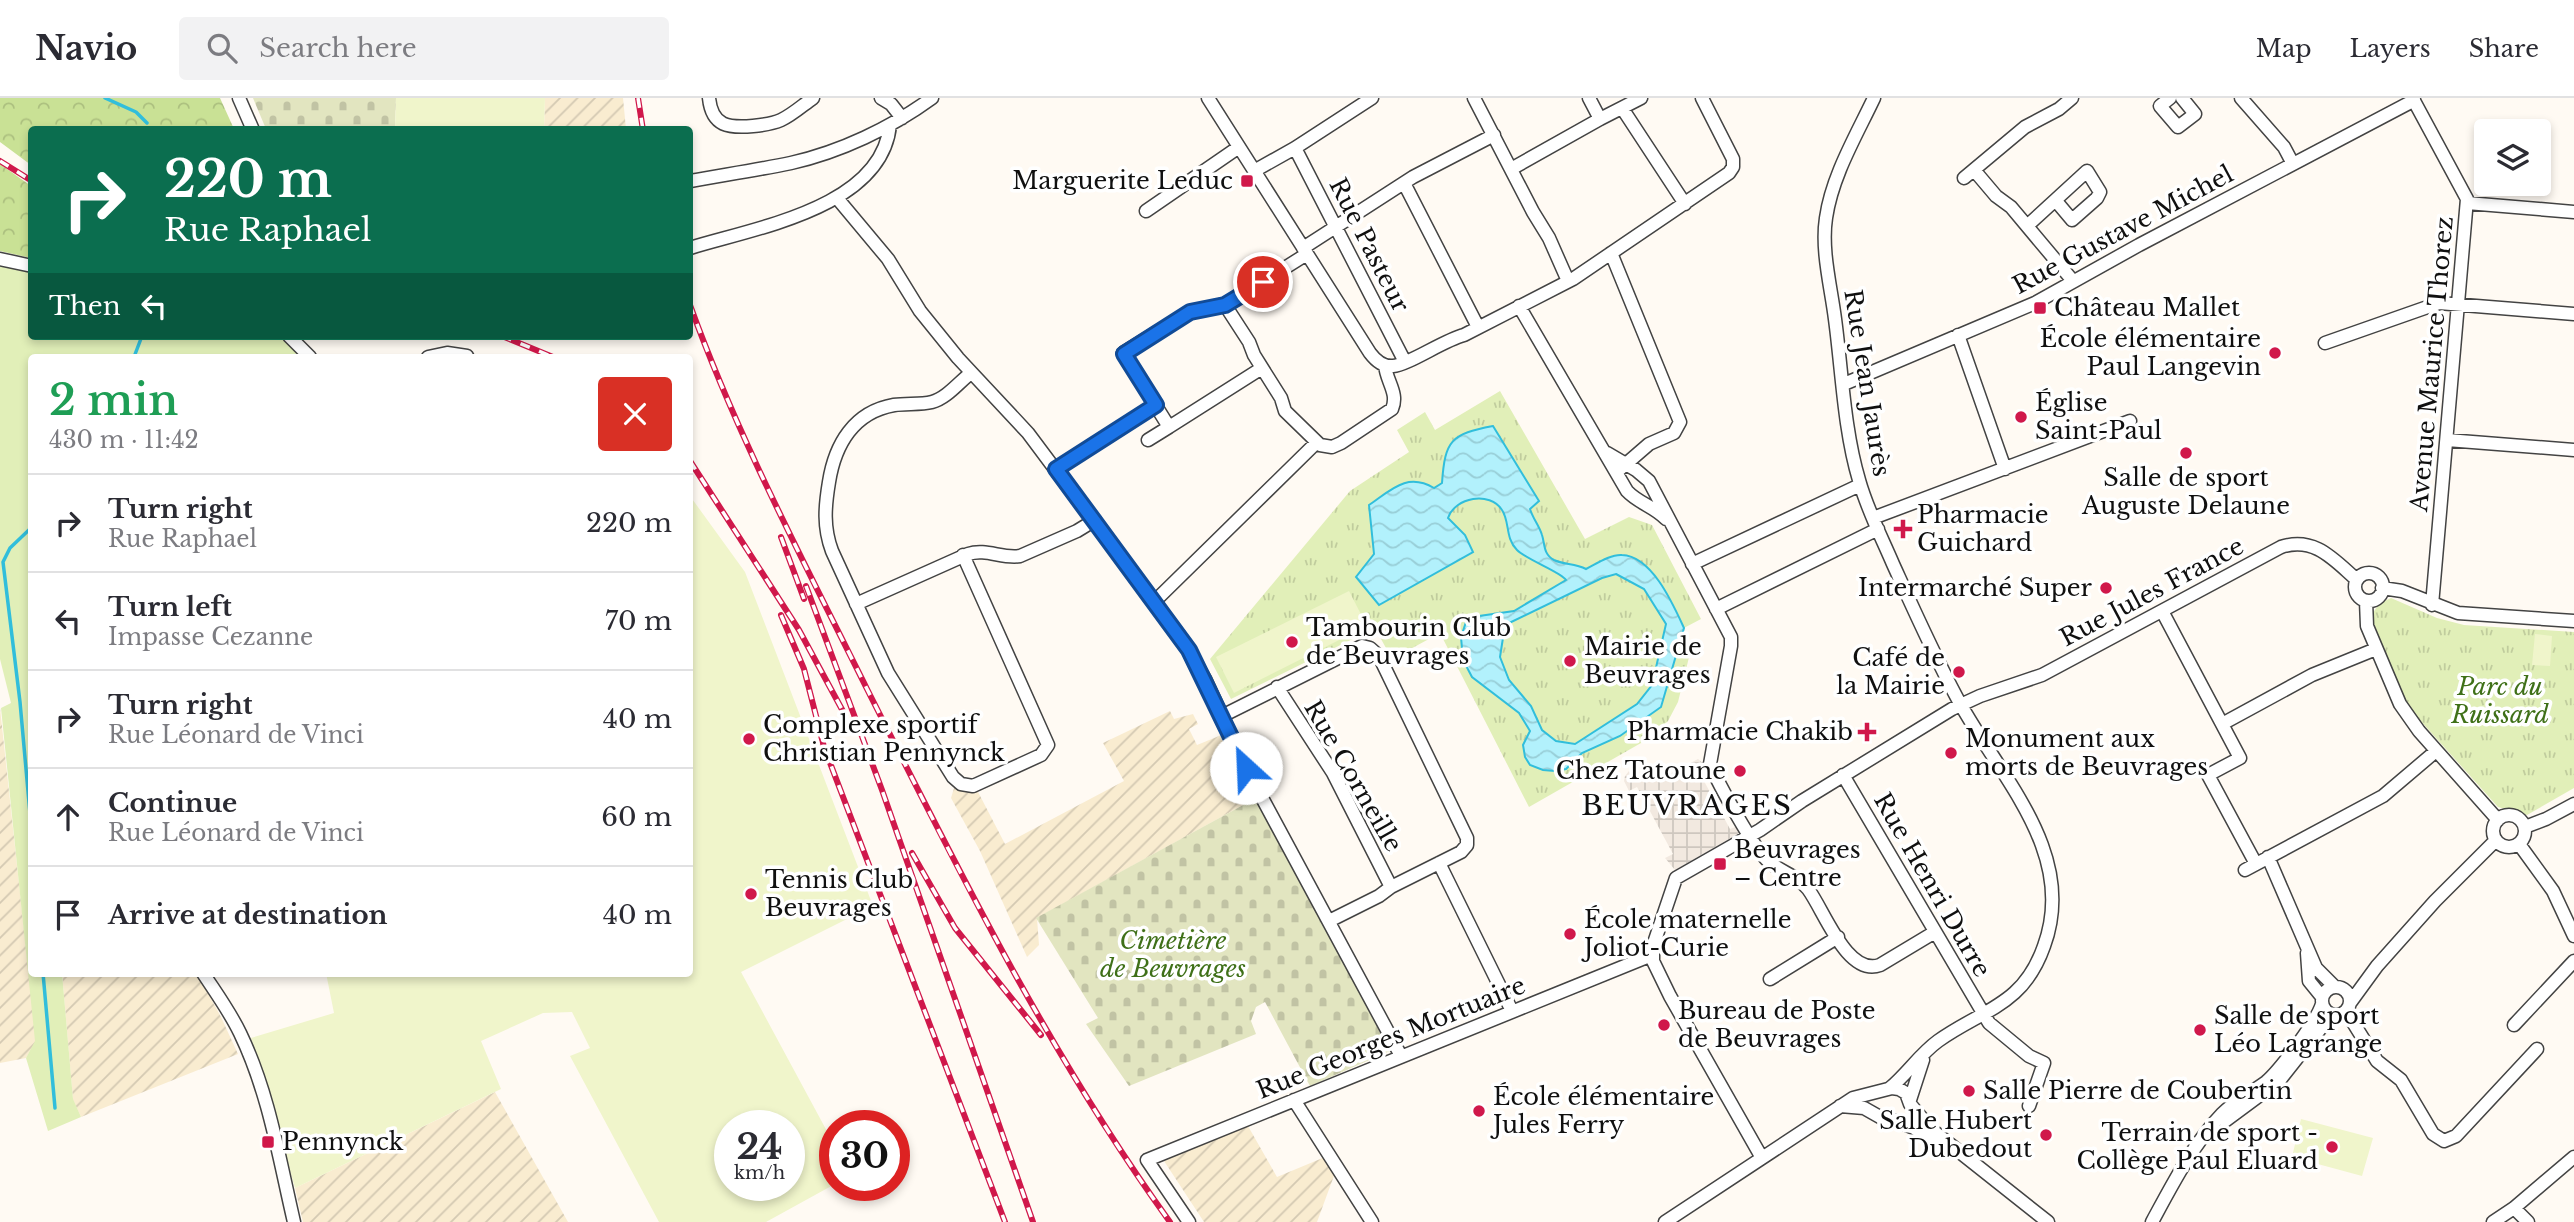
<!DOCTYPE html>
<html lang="en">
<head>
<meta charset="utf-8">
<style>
	body { margin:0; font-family:"Libre Baskerville",serif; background:#f2f2f3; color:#2b2b33; height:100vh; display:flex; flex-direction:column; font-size:26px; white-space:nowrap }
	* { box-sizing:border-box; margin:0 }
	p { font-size:23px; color:#7c7c81 }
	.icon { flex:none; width:38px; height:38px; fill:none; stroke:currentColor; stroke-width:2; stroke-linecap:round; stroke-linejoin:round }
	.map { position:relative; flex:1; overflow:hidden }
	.sheet { position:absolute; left:28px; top:256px; width:665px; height:623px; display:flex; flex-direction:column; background:#fff; border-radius:7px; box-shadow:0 4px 10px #0003 }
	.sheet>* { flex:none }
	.banner { position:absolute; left:28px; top:28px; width:665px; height:214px; border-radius:7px; box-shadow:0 4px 10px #0003; background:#0b6e4f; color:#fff; overflow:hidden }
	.buttons { position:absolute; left:2474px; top:21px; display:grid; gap:14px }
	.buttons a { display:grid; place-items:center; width:77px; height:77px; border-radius:7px; background:#fff; box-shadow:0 4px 10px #0003; font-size:35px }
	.speed { position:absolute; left:714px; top:1012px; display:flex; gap:14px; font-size:35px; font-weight:700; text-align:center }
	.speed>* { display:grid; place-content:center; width:91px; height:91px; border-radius:50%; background:#fff; box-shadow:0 4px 10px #0003; line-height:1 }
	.speed small { font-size:18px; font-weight:400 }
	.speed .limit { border:10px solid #d22; background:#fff; color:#111 }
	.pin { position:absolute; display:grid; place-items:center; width:60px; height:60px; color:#fff; margin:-30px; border:4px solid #fff; border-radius:50%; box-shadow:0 2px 7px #0007 }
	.me { position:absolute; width:77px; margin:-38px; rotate:335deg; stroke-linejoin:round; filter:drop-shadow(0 0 5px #0008) }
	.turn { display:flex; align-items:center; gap:24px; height:147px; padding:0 21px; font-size:32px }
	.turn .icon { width:91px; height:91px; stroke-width:2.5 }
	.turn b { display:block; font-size:49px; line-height:60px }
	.then { display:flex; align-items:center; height:66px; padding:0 21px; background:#0003; gap:14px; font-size:26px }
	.round { display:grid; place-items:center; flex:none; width:74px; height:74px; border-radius:7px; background:#f2f2f3 }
	.overview { display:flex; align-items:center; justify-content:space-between; height:119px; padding:0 21px }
	h1 { font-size:42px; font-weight:600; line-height:52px; color:#1e9e55 }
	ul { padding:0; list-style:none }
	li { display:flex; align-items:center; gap:21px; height:98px; padding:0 21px; border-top:2px solid #e1e1e2 }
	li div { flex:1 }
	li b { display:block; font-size:26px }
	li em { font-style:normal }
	header { display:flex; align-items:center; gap:42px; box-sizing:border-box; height:98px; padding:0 35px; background:#fff; border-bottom:2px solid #e1e1e2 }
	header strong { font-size:33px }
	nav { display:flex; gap:38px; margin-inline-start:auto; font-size:24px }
	.search { width:490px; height:63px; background:#f2f2f3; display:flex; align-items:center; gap:18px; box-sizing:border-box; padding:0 24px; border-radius:7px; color:#7c7c81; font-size:26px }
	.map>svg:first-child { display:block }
	.farmland { fill:url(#farmland-furrows) }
	.grass { fill:#e1efb8 }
	.forest { fill:url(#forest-crowns) }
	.cemetery { fill:url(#cemetery-stones) }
	.park { fill:url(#park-tufts) }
	.pitch { fill:#f0f5cb; fill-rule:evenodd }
	.plaza { fill:url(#plaza-grid) }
	.water { fill:url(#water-waves); stroke:#31bedb; stroke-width:2; fill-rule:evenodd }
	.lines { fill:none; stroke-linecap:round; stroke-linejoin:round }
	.stream { stroke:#31bedb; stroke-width:3.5 }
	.minor-casing { stroke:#434343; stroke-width:15 }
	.minor { stroke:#fff; stroke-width:12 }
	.rail-casing { stroke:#d0184b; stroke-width:6 }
	.rail { stroke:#fff; stroke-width:3.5; stroke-dasharray:10; stroke-linecap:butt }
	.route-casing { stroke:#114b97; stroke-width:18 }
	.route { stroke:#1a73e8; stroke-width:12 }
	.poi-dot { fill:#d0184b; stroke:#fff; stroke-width:2.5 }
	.labels { text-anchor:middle; stroke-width:7; stroke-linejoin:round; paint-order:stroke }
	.poi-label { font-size:24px; fill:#101010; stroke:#fff; text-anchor:start }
	.street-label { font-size:24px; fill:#101010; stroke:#fff }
	.park-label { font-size:24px; font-style:italic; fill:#3f7018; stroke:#fff }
	.quarter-label { font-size:28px; letter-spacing:2px; fill:#101010; stroke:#fff }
</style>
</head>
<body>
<header>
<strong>Navio</strong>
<div class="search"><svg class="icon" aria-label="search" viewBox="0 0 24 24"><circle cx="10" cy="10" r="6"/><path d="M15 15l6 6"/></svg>Search here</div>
<nav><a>Map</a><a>Layers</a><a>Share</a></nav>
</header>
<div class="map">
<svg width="2574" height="1124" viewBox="0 0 2574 1124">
	<defs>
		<pattern id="farmland-furrows" width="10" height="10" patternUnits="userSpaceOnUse" patternTransform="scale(1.75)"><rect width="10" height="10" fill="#f9ecd0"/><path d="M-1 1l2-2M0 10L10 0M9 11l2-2" fill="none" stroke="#d4c9b2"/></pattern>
		<pattern id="forest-crowns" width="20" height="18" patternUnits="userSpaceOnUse" patternTransform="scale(1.75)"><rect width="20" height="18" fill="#c9e195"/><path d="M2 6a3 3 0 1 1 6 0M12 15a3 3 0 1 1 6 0" fill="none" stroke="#acc07f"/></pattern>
		<pattern id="cemetery-stones" width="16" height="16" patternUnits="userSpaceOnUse" patternTransform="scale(1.75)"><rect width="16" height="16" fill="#e2e5c0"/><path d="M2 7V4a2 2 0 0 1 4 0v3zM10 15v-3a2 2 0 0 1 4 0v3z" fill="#c1c3a4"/></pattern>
		<pattern id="park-tufts" width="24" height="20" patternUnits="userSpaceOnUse" patternTransform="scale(1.75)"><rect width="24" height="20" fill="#e1efb8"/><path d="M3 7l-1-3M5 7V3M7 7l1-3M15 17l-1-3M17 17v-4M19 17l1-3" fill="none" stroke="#c0cc9d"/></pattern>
		<pattern id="plaza-grid" width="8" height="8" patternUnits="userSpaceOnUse" patternTransform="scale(1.75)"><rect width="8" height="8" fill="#f2e9e0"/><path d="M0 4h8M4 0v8" fill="none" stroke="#cec7bf"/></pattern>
		<pattern id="water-waves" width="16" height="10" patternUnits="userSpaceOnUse" patternTransform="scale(1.75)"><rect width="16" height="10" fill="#b2f1fc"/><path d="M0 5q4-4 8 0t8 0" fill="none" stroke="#98ced7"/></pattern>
	</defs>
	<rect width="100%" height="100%" fill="#fffaf3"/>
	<!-- farmland -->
	<path class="farmland" d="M545 0H623L626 31 544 32Z
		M0 610 36 943 26 960 0 965Z
		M1170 613 1174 621 1193 616 1198 626 1189 631 1197 647 1224 636 1256 700 1037 820 1039 847 1027 859 980 753 951 700 955 687 976 690 1005 746 1124 683 1103 645Z
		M62 875H197L221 919 238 956 81 1019 73 1002Z
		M495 994 568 1124H303L295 1090Z
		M1248 1028 1277 1079 1325 1059 1335 1075 1317 1124H1204L1164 1063Z"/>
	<!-- grass -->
	<path class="grass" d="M0 168 31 175 32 238H281L302 259H32V875H62L73 1001 81 1019 48 1033 26 960 35 943 1 610 11 605 0 561Z"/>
	<!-- forest -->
	<path class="forest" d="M0 0H220L234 31 32 32 31 67 0 44Z
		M0 66 31 88V160L0 153Z"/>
	<!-- cemetery -->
	<path class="cemetery" d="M253 0H396L395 31H266Z
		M1256 700 1390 953 1310 988 1265 904 1256 909 1251 923 1256 936 1129 988 1086 926 1098 920 1036 820Z"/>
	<!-- park -->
	<path class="park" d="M1500 293 1585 441 1629 419 1652 427 1701 521 1682 531 1691 551 1678 604 1668 623 1648 641 1529 709 1440 535 1392 561 1375 530 1231 601 1210 561 1350 393 1409 354 1397 332 1425 314 1435 332Z
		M2391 500 2437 520 2464 527 2574 534V690L2527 717 2498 709 2409 610 2371 527C2372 512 2377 506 2391 500Z"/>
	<!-- pitch -->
	<path class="pitch" d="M396 0H545L544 31H395Z
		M690 398 745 474 873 808 741 874 835 1048V1086L766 1124H659L570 958 590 950 572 914 543 915 481 943 501 991 295 1090 251 940 334 915 326 875H690ZM730 1027H789V1087H730Z
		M1349 493 1367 528 1234 595 1216 559Z
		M2535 536 2552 538 2550 568 2532 567Z
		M2301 1021 2373 1040 2362 1078 2292 1059Z"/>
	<!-- plaza -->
	<path class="plaza" d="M1698 661 1705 667 1698 672 1730 731 1738 728 1739 735 1675 772 1665 760 1673 756 1637 689 1629 693 1624 683 1625 678 1629 673 1635 683 1655 673 1662 680Z"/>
	<!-- water -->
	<path class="water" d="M1493 328 1539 403 1530 411C1533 421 1539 427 1542 437 1545 446 1543 456 1554 462 1564 467 1575 465 1586 471 1596 466 1611 456 1622 457 1652 458 1673 506 1684 530L1661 609 1620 638 1582 655 1566 671 1555 673 1543 672 1530 667 1525 659 1523 647 1530 633 1519 615 1472 579 1463 562 1461 539 1466 524 1479 518 1514 513 1566 482C1561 474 1527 462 1517 452 1505 440 1510 424 1502 412 1490 393 1455 399 1448 420L1465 437 1473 454 1379 507 1356 479 1374 456 1369 407C1391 392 1407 374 1434 390L1442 385C1445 342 1451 336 1493 328ZM1616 476 1644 491 1666 526 1652 587 1637 606 1575 646 1556 643 1542 632 1531 608 1509 582 1500 559 1505 527 1602 480Z"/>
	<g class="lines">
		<!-- stream -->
		<path class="stream" d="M105 0 136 14 147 25
			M134 259 142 238
			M32 429 10 450 3 464 20 604 32 738
			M43 875 55 1010"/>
		<defs>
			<path id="minor" d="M239 0 253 32
				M709 0C712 29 729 30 753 28 763 27 772 26 781 22 792 17 803 7 813 0
				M881 0 891 6 902 20
				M1208 0 1370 255C1376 263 1383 269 1393 268 1408 267 1444 242 1464 237L1573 181 1729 75 1733 69V61L1702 0
				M1474 0 1533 114 1549 140 1568 183
				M1874 0C1856 38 1832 78 1826 120 1821 152 1831 189 1835 221 1842 273 1844 332 1859 382 1867 411 1881 438 1893 466 1913 510 1933 555 1956 598 1996 675 2079 753 2044 848 2023 908 1983 911 1938 943 1920 956 1907 976 1890 990
				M2170 0 2160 8 2178 29 2195 16 2182 0
				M2241 0 2284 49 2293 66
				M2413 1 2467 101 2432 507
				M1622 10 1685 106
				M1600 21 1641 0
				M1295 50 1405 264
				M1511 71 1600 21 1589 0
				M1974 72 1996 98 2011 109 2073 183
				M1254 73 1295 50 1372 0
				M1964 80 2025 29 2059 11 2072 0
				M690 83C723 77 757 72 791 65 840 54 891 30 932 0
				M1404 85 1478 229
				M837 100 888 161 920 213 958 260 1028 335 1179 537 1205 581 1246 670 1401 958
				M2467 105 2574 114
				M1146 113 1239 49
				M2027 128 2087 73 2100 94 2097 100 2072 122 2056 103
				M690 150C754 130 882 110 890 27
				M1303 150 1413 79 1494 37
				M1611 155 1680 324 1674 335 1649 346 1619 372
				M0 161 32 168
				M1225 207 1249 244 1254 257 1281 300 1285 313 1320 347 1332 349 1341 345 1392 311C1399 295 1386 283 1385 267
				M1519 208 1627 393C1638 405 1655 409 1666 421
				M1958 237 2005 371
				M289 238 310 259
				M2325 245 2439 205 2574 216
				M428 259 447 255 467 258
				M1262 270 1169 329 1123 255 1190 214 1229 205 1307 156
				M1844 286 2035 205 2139 147 2409 5 2414 0
				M1148 342 1169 329
				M2447 342 2574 352
				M1607 355 1636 372 1649 383 1731 539V548L1710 666C1718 685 1754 751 1768 763 1780 774 1798 778 1808 791 1824 812 1847 879 1880 867L1935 834
				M1056 371 1156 307
				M1873 420 2130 323
				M963 457 1048 647 1041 657 973 688 961 686 953 679 888 575 832 453C823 429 825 408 829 384 835 346 854 314 894 307 906 305 920 307 932 304 947 300 959 284 971 275
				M1692 466 1860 387
				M2355 489a14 14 0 1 1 28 0a14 14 0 1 1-28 0Z
				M2382 490 2402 493 2458 515 2574 523
				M1155 503 1316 345
				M2366 503 2367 528 2400 606 2419 633 2498 722
				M856 506 968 456C986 450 1002 461 1020 458L1077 433 1095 422
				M1716 511 1878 431
				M2162 513 2240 660 2208 677 2256 766
				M1277 589 1333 675 1391 789
				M1222 618 1362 548 1370 550 1379 558 1467 740V747L1461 754 1391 789 1379 798 1329 823
				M2222 626 2312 577 2376 551
				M1843 677 1989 925 2029 958 2044 965 2029 1008
				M2493 733a16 16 0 1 1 32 0a16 16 0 1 1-32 0Z
				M2525 729 2546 721 2574 706
				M2519 746 2553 793 2574 838
				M2268 759 2316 870 2334 888
				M1439 765 1512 913
				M2245 772 2383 698 2436 653
				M2307 855 2309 883 2322 899
				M203 875C216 895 230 914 240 935 269 995 279 1060 294 1124
				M1770 881 1838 839
				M2322 903a14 14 0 1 1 28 0a14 14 0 1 1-28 0Z
				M2350 905 2377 868 2435 803 2496 742
				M2346 913 2377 963 2401 982 2433 1036 2444 1043 2456 1038 2537 951
				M2514 927 2574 863
				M1294 1002 1372 1124
				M1910 1002 1923 962
				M1840 1008 1864 1010 1887 1023H1897L1914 1030 1935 1044
				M2225 1023 2279 983 2324 926 2334 917
				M1762 1060 1670 898 1653 863V848L1676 780 1760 732 1802 703 1952 611 1980 598 2042 577 2281 449C2315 438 2334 462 2357 482
				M2514 1110 2528 1124
				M1189 1124 1147 1062 1652 857
				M1665 1124 1853 1000 1892 990 1899 991 1906 995 1910 1006 1932 1032 2048 1124
				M2152 1124C2172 1087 2193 1046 2222 1016 2235 1003 2251 995 2266 984 2280 972 2317 923 2322 906
				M2493 1124 2514 1110 2574 1059"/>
		</defs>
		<!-- minor casing -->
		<use href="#minor" class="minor-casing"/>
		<!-- minor -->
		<use href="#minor" class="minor"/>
		<defs>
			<path id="rail" d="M638 0 643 32
				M0 63 32 83
				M690 207C738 340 804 464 867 591 959 773 1050 958 1170 1124
				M502 238 553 259
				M690 363 799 532 845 617
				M781 439 804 501
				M806 488 882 692 1033 1124
				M781 517 804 571 824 649 1005 1124
				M912 755 955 830 1041 937"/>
		</defs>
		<!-- rail casing -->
		<use href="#rail" class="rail-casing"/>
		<!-- rail -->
		<use href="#rail" class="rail"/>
	</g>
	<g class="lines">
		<defs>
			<path id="route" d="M1246 670 1189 552 1056 371 1156 307 1124 256 1190 214 1225 207 1263 184"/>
		</defs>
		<!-- route casing -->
		<use href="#route" class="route-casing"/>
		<!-- route -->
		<use href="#route" class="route"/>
	</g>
	<!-- markers -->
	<g class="poi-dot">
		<rect x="1240" y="76" width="14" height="14" rx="3.5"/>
		<rect x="2033" y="203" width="14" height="14" rx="3.5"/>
		<circle cx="2275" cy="255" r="7"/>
		<circle cx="2021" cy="319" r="7"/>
		<circle cx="2186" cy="355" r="7"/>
		<path d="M1899.5 420.5h7v7h7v7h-7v7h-7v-7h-7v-7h7z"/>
		<circle cx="2106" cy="490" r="7"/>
		<circle cx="1292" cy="544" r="7"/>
		<circle cx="1570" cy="563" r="7"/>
		<circle cx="1959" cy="574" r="7"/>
		<path d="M1863.5 623.5h7v7h7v7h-7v7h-7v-7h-7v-7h7z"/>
		<circle cx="749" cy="641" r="7"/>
		<circle cx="1951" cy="655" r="7"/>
		<circle cx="1740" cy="673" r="7"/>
		<rect x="1713" y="759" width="14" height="14" rx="3.5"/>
		<circle cx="751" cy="796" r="7"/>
		<circle cx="1570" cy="836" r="7"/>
		<circle cx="1664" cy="927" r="7"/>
		<circle cx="2200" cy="932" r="7"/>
		<circle cx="1969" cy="993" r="7"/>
		<circle cx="1479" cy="1013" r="7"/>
		<circle cx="2046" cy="1037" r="7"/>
		<rect x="261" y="1037" width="14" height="14" rx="3.5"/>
		<circle cx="2332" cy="1049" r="7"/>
	</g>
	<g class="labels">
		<!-- poi labels -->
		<g class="poi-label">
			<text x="1233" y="91" text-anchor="end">Marguerite Leduc</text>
			<text x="2054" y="218">Château Mallet</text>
			<text x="2261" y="249" text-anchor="end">École élémentaire<tspan x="2261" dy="28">Paul Langevin</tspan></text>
			<text x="2035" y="313">Église<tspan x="2035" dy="28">Saint-Paul</tspan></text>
			<text x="2186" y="388" text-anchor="middle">Salle de sport<tspan x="2186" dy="28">Auguste Delaune</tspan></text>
			<text x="1917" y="425">Pharmacie<tspan x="1917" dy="28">Guichard</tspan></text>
			<text x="2092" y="498" text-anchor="end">Intermarché Super</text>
			<text x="1306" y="538">Tambourin Club<tspan x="1306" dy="28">de Beuvrages</tspan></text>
			<text x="1584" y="557">Mairie de<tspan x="1584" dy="28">Beuvrages</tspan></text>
			<text x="1945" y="568" text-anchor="end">Café de<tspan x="1945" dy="28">la Mairie</tspan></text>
			<text x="763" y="635">Complexe sportif<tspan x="763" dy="28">Christian Pennynck</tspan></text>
			<text x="1853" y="642" text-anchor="end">Pharmacie Chakib</text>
			<text x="1965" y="649">Monument aux<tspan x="1965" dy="28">morts de Beuvrages</tspan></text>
			<text x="1726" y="681" text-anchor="end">Chez Tatoune</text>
			<text x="1734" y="760">Beuvrages<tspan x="1734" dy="28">– Centre</tspan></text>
			<text x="765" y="790">Tennis Club<tspan x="765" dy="28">Beuvrages</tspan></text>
			<text x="1584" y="830">École maternelle<tspan x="1584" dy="28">Joliot-Curie</tspan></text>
			<text x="1678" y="921">Bureau de Poste<tspan x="1678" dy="28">de Beuvrages</tspan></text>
			<text x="2214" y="926">Salle de sport<tspan x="2214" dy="28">Léo Lagrange</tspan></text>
			<text x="1983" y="1001">Salle Pierre de Coubertin</text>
			<text x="1493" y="1007">École élémentaire<tspan x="1493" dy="28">Jules Ferry</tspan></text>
			<text x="2032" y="1031" text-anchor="end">Salle Hubert<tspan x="2032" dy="28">Dubedout</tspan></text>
			<text x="2318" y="1043" text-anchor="end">Terrain de sport -<tspan x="2318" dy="28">Collège Paul Eluard</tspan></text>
			<text x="282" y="1052">Pennynck</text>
		</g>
		<!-- street labels -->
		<g class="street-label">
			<text transform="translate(2123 132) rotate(-28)" y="8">Rue Gustave Michel</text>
			<text transform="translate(1369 147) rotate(63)" y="8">Rue Pasteur</text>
			<text transform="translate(2432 266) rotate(-85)" y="8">Avenue Maurice Thorez</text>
			<text transform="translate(1867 285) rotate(81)" y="8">Rue Jean Jaurès</text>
			<text transform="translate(2152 494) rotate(-28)" y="8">Rue Jules France</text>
			<text transform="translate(1353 678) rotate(60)" y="8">Rue Corneille</text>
			<text transform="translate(1932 787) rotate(60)" y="8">Rue Henri Durre</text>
			<text transform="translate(1391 940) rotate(-22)" y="8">Rue Georges Mortuaire</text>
		</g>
		<!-- park labels -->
		<g class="park-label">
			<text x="2500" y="597">Parc du<tspan x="2500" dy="28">Ruissard</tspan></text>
			<text x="1173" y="851">Cimetière<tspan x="1173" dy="28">de Beuvrages</tspan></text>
		</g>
		<!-- quarter labels -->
		<g class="quarter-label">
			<text x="1687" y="717">BEUVRAGES</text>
		</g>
	</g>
</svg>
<div class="buttons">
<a><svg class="icon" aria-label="layers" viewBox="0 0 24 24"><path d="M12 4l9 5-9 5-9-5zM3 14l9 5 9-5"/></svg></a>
</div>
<div class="speed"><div>24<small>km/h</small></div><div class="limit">30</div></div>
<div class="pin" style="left:1263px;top:184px;background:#d93025"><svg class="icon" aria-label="arrive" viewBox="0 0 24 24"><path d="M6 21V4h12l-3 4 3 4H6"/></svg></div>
<svg class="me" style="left:1246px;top:670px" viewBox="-20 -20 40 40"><circle r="19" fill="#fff"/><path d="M0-13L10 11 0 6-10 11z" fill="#1a73e8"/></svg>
<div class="banner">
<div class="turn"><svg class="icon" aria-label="right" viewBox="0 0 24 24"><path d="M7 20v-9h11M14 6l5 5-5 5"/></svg><div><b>220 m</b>Rue Raphael</div></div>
<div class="then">Then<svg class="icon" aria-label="left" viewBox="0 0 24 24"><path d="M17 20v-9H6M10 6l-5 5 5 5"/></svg></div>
</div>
<section class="sheet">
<div class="overview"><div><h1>2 min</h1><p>430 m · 11:42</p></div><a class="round" style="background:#d93025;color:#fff"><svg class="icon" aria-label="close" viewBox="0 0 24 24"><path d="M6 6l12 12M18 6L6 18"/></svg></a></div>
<ul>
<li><svg class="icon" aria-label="right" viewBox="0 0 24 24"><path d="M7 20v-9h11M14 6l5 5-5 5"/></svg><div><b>Turn right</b><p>Rue Raphael</p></div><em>220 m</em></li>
<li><svg class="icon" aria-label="left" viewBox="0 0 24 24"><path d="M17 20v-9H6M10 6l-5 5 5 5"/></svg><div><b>Turn left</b><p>Impasse Cezanne</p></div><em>70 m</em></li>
<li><svg class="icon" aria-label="right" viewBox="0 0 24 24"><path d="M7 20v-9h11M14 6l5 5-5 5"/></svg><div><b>Turn right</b><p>Rue Léonard de Vinci</p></div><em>40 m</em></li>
<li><svg class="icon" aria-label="ahead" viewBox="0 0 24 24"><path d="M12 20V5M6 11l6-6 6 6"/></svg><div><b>Continue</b><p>Rue Léonard de Vinci</p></div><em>60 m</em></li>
<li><svg class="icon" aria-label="arrive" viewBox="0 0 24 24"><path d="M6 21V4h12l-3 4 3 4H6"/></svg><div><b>Arrive at destination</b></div><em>40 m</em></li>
</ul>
</section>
</div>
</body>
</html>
